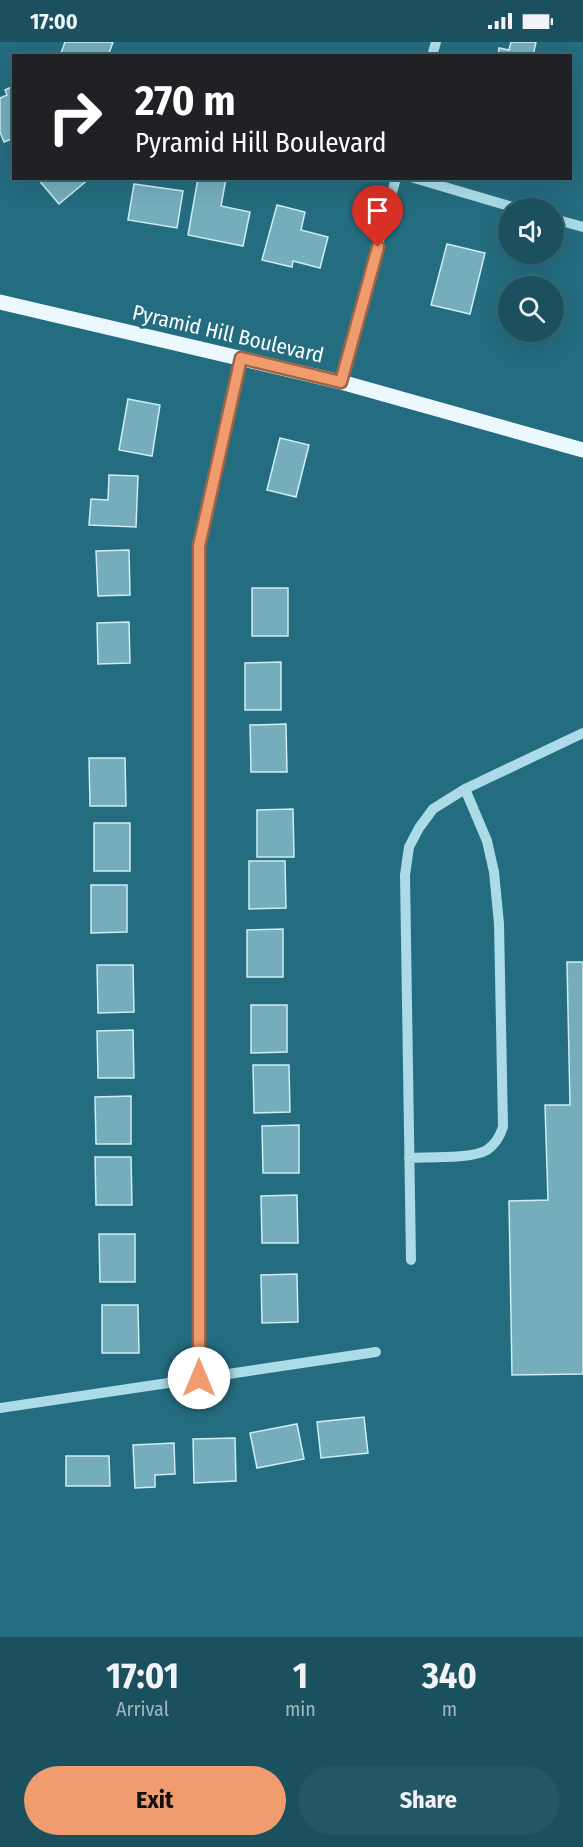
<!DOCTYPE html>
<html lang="en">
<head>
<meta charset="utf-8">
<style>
	body { margin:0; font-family:"Fira Sans Condensed",sans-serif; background:#245765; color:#f1f3f6; height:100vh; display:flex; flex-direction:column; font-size:22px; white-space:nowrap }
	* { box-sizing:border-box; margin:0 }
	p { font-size:20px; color:#a0b5bd }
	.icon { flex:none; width:33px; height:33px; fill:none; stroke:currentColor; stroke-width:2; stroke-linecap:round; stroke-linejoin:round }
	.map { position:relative; height:1595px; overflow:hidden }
	.details { display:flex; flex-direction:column; background:#1b515f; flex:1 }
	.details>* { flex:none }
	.hud { position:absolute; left:12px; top:12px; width:560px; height:126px; border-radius:0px; box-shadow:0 6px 24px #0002,0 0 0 2px #396874; background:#202124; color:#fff; overflow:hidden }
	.controls { position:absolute; left:498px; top:156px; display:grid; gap:12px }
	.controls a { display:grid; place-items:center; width:66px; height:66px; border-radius:50%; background:#1b515f; box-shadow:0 6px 24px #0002,0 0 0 2px #396874; font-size:30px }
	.pin { position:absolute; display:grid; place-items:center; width:51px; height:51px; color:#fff; margin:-62px -26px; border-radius:50% 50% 50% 0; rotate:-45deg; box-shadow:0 0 6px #0007 }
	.pin .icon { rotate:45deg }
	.me { position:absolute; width:66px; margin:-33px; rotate:0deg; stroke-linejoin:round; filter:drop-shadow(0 0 4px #0008) }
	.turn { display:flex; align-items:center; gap:21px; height:126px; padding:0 24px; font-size:27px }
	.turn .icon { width:78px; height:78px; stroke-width:2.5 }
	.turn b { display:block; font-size:42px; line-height:51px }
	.eta { display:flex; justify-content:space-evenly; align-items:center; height:102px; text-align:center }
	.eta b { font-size:36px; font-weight:700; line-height:42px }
	.primary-button { display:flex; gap:12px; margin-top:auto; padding:12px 24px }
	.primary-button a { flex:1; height:69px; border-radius:36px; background:#f19c6e; color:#111; font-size:24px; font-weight:700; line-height:69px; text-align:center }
	.primary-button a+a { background:#245765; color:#f1f3f6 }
	.status { display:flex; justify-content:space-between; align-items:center; height:42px; padding:0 30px; background:#1b515f; direction:ltr }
	.status svg { height:16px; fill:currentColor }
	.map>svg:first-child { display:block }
	.building { fill:#75adbc; stroke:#cdedf5; stroke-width:1.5 }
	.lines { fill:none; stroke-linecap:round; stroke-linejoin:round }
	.minor { stroke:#aadbe6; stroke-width:10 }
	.major { stroke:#ebf8fd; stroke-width:15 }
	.route-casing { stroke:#9d6548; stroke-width:15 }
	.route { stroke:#f19c6e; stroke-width:10 }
	.labels { text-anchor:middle; stroke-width:6; stroke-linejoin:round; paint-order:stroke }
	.street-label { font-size:21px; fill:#fff; stroke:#246c7f }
</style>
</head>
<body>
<div class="status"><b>17:00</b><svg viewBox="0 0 49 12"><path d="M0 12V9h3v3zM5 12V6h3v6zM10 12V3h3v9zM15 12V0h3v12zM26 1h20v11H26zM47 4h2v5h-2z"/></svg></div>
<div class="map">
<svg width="583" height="1595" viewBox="0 0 583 1595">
	<rect width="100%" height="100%" fill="#246c7f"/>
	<!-- building -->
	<path class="building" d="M65 0H113L108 14H60Z
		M511 0H536L533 14H498L499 6 509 8Z
		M14 44V96L4 100 0 90V56L7 53 5 48Z
		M37 136H90L59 162Z
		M198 136 226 137 221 164 250 170 243 204 188 193Z
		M134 142 183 149 177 186 128 178Z
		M277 163 305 170 301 188 328 195 320 226 293 219 292 225 262 218Z
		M447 202 485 211 470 272 431 263Z
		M128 357 160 363 152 414 119 408Z
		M280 396 309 403 296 455 267 448Z
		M109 433 138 434 136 485 89 483 91 457 108 458Z
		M129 508 130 553 98 554 96 509Z
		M252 546H288V594H252Z
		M129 580 130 621 98 622 97 581Z
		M281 620V668H245V621Z
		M286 682 287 730H251L250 683Z
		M89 716H125L126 764H90Z
		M293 767 294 815H257V768Z
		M94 781H130V829H94Z
		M249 819H285L286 866 249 867Z
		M91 843H127V890L91 891Z
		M283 887V935H247V888Z
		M567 920H583V1332L512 1333 509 1159 548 1158 545 1063H570Z
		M97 923H133L134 970 98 971Z
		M251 963H287V1010L251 1011Z
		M133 988 134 1036H98L97 989Z
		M253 1023H289L290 1070 254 1071Z
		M131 1054V1102H96L95 1055Z
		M299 1083V1131H263L262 1084Z
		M95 1115H131L132 1163H96Z
		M297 1153 298 1201H262L261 1154Z
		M99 1192H135V1240H100Z
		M297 1232 298 1280 262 1281 261 1233Z
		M102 1263H138L139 1311H102Z
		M364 1375 368 1411 321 1416 317 1380Z
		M297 1382 304 1417 257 1426 250 1391Z
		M235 1396 236 1439 194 1441 193 1397Z
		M174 1401 175 1432 155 1433V1445L135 1446 133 1403Z
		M66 1414H109L110 1444H66Z"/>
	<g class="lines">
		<!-- minor -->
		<path class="minor" d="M432 14 436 0
			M414 136 516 166
			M554 177 583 185
			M341 340 396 136
			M409 1116C428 1115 472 1117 487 1108 496 1102 500 1094 503 1085L499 882 494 830 487 799 465 747
			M411 1218 405 833 409 805 419 786 433 767 465 747 583 691
			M199 1336V504L241 316
			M0 1366 376 1310"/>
		<!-- major -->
		<path class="major" d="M0 260 341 340 583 408"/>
	</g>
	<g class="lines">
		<defs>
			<path id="route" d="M199 1336V504L241 316 341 340 378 205"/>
		</defs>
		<!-- route casing -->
		<use href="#route" class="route-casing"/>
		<!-- route -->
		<use href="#route" class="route"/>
	</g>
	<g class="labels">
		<!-- street labels -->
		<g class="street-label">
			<text transform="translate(228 292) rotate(13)" y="7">Pyramid Hill Boulevard</text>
		</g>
	</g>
</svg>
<div class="controls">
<a><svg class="icon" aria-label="sound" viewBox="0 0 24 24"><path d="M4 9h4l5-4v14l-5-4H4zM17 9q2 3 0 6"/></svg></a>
<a><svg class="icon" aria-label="search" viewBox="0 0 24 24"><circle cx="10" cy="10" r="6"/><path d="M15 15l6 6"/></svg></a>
</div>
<div class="pin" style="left:378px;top:205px;background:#d93025"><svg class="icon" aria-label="arrive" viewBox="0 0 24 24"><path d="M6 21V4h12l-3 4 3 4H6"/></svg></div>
<svg class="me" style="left:199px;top:1336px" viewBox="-20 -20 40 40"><circle r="19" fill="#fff"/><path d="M0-13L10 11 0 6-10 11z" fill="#f19c6e"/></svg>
<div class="hud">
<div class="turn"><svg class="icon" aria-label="right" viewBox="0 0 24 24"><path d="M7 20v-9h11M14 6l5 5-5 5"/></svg><div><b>270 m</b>Pyramid Hill Boulevard</div></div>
</div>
</div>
<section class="details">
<div class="eta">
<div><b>17:01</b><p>Arrival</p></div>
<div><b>1</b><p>min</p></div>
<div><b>340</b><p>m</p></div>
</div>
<div class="primary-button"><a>Exit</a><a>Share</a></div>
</section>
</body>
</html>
